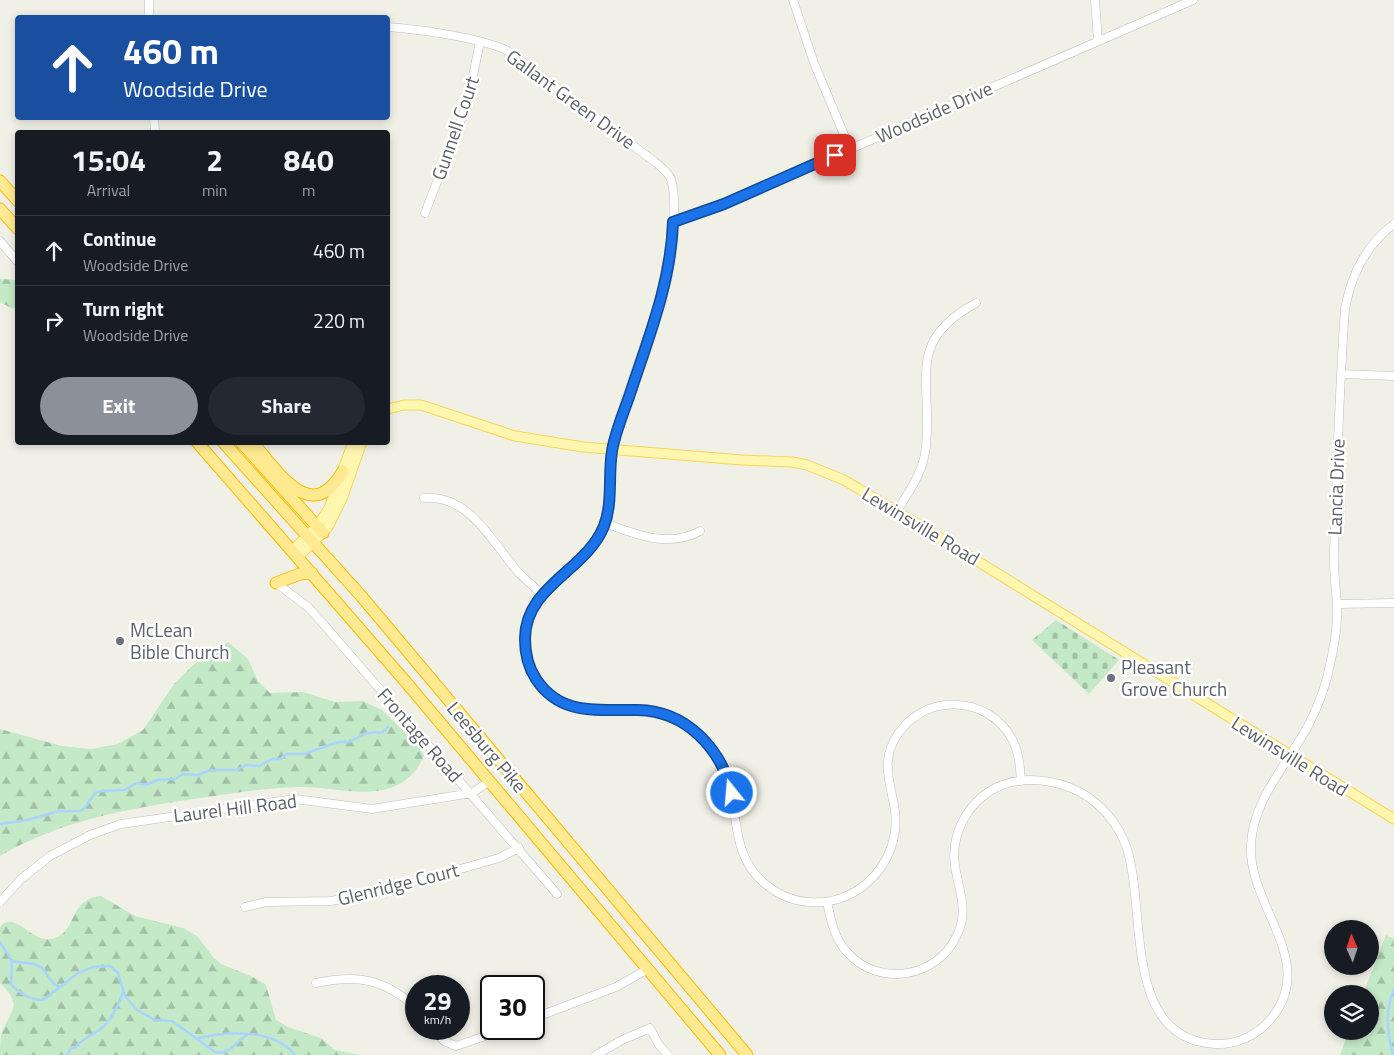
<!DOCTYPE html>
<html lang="en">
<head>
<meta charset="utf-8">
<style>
	body { margin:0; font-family:"Titillium Web",sans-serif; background:#242831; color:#f1f3f6; height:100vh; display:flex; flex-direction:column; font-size:19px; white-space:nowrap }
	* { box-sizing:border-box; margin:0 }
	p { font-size:16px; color:#9ea1a6 }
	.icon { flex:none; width:28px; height:28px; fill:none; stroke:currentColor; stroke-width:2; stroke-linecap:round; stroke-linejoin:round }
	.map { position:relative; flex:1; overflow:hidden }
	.drawer { position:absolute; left:15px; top:130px; width:375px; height:315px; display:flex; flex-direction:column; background:#171b24; border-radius:5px; box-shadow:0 2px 8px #0003 }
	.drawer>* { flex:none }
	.top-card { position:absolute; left:15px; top:15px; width:375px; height:105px; border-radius:5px; box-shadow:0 2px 8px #0003; background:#1a4fa0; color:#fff; overflow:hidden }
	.needle { width:32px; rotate:357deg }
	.buttons { position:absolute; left:1324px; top:920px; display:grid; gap:10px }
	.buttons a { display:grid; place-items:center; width:55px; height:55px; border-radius:50%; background:#171b24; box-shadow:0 2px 8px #0003; font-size:25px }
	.speed { position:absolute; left:405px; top:975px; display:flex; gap:10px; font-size:25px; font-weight:700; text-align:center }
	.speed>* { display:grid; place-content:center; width:65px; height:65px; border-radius:50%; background:#171b24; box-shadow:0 2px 8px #0003; line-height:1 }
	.speed small { font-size:12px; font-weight:400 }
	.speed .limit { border:2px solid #111; border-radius:8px; background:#fff; color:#111 }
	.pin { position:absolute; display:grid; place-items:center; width:42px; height:42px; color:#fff; margin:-21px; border-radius:10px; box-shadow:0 2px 8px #0006 }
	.me { position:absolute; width:55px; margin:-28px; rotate:343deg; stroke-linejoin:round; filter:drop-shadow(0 0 4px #0008) }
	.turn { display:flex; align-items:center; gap:18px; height:105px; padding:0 25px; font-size:22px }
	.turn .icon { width:65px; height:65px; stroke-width:2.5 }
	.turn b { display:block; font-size:35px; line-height:42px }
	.eta { display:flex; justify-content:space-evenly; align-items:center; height:85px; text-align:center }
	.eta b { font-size:30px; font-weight:700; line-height:35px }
	.primary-button { display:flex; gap:10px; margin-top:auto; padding:10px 25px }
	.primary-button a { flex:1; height:58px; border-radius:30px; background:#8c9099; color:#fff; font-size:20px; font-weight:700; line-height:58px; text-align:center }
	.primary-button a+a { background:#242831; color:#f1f3f6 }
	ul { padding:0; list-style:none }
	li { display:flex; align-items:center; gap:15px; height:70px; padding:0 25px; border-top:1px solid #363941 }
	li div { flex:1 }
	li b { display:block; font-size:19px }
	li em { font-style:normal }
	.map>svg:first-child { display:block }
	.forest { fill:url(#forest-firs) }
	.cemetery { fill:url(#cemetery-stones) }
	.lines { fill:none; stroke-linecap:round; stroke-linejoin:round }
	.stream { stroke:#aad4ff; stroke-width:2.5 }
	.minor-casing { stroke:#bcbec3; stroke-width:9 }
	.major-casing { stroke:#f8d65a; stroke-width:11 }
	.highway-casing { stroke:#f9bb00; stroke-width:13 }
	.minor { stroke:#fff; stroke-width:8 }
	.major { stroke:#fff7af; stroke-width:9 }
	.highway { stroke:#ffea91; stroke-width:11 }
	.route-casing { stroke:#114b97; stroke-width:12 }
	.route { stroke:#1a73e8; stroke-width:9 }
	.worship-dot { fill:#6b7280; stroke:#fff; stroke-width:2 }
	.labels { text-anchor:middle; stroke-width:5; stroke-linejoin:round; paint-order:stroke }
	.street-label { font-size:19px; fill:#5e6268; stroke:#fff }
	.worship-label { font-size:19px; fill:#5b616d; stroke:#fff; text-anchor:start }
</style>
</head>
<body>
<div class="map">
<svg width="1394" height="1055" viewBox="0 0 1394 1055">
	<defs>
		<pattern id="forest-firs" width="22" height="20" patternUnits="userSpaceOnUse" patternTransform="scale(1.25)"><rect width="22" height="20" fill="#c3e9c6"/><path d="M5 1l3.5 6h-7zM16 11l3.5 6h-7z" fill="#a2c0a5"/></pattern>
		<pattern id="cemetery-stones" width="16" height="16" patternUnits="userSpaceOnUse" patternTransform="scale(1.25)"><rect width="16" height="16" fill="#c3e9c6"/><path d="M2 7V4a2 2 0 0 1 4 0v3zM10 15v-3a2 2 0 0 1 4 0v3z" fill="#a2c0a5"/></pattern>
	</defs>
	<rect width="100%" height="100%" fill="#f1f0e7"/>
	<!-- forest -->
	<path class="forest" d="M0 279 15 280 17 283V306L13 309 0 302Z
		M228 642 248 659 258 681 270 693 303 692 335 702 363 701 382 710 420 747 424 756C418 770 408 781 393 787 362 798 329 786 298 787 265 788 232 793 200 798 131 808 61 820 0 856V729L62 746 91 749 118 744 143 730 174 684 193 665Z
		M101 896 135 916 183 928 197 936 213 957 221 964 253 977 266 985 276 1020 288 1027 321 1038 335 1050 361 1055H0C0 1049 0 1041 1 1035 9 1011 25 1007 0 983V927C14 909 32 943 51 939 79 934 66 900 101 896Z
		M1386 935 1394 939V1055H1340L1349 1031H1370V994H1363Z"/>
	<!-- cemetery -->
	<path class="cemetery" d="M1056 620 1119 660 1089 694 1032 640Z"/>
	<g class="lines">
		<!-- stream -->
		<path class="stream" d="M0 824 28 820 59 811H79L84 809 95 793 102 791 124 790 137 783 145 785 158 780 175 779 183 774 198 775 210 770H237L246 765 259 766 272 759H281L286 754H304L338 742H349L366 733 383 732 388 727
			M0 942 12 961 11 984C19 993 30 1000 43 1000L78 973 93 967 110 966 118 973 125 996 137 1010 155 1020 172 1021 215 1052C231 1055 235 1042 247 1035
			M13 961C22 964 34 961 42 968 49 974 48 982 58 986
			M196 1039C226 1031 274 1028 295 1055
			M67 1055 71 1048H75C80 1040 88 1037 96 1032 110 1025 118 1006 123 992
			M1393 1055C1387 1031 1385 1012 1394 989"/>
		<defs>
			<path id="minor" d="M149 0V18
				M793 0 814 63 850 149
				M1095 0 1098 41
				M388 27C418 29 482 38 508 51L655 162C661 167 668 172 671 179 678 203 672 257 667 281 649 336 626 391 613 447 606 476 613 506 601 533 582 574 528 586 525 636 523 665 540 694 568 705 589 714 613 710 635 710 669 710 701 729 718 757 743 798 725 850 764 883 777 894 792 901 809 902 830 904 851 897 867 883 889 864 900 834 894 805 889 779 881 758 898 734 925 693 988 695 1012 739 1019 752 1020 766 1021 781
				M154 118 155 132
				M425 213 467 104 480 42
				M673 222 724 204 1193 0
				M0 241 18 262
				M1341 374 1394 376
				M424 498C471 495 492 543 519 573 526 580 534 587 542 594
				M897 511C910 490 924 471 926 446 933 381 904 342 976 303
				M605 523C636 535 669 548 700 531
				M276 583 308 607 326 627 557 894
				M1337 604 1394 603
				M0 902 21 879 50 856 90 835 121 824 295 799 372 809 472 793 490 781
				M827 902C831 920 834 938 847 952 878 988 938 978 957 935 969 911 959 891 955 866 950 832 970 798 1002 785 1026 776 1055 780 1078 791 1101 803 1119 824 1127 849 1147 912 1122 1039 1215 1044 1236 1045 1256 1036 1270 1020 1320 962 1247 906 1251 844 1253 800 1288 763 1308 726 1319 705 1327 682 1331 660 1335 642 1338 623 1337 605 1336 587 1333 569 1334 551 1337 470 1339 389 1345 309 1351 275 1366 245 1394 224
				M245 907 266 902 330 901 365 896 499 858 519 848
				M316 983C358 974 383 979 416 1007
				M534 1018 616 987 648 969
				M434 1029 444 1041 456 1046 506 1029
				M596 1055 622 1040 650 1028 659 1045 668 1055"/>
			<path id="major" d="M388 409 404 405H421L515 436 583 447 742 460 792 462 807 465 844 480 916 523 1394 819
				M292 551 318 525 329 508 353 442
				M298 557 328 527 342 499 362 442"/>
			<path id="highway" d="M0 181 18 201
				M0 209 18 229
				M197 442 405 681 720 1055
				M223 442 362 597 747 1055
				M241 442 323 533
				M252 442C278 471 311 527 343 471
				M276 583 300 574 312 573"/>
		</defs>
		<!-- minor casing -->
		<use href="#minor" class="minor-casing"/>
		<!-- major casing -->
		<use href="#major" class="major-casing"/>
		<!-- highway casing -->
		<use href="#highway" class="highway-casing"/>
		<!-- minor -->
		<use href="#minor" class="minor"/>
		<!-- major -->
		<use href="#major" class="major"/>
		<!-- highway -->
		<use href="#highway" class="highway"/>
	</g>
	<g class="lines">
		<defs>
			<path id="route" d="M732 793C721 749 687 711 638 710 599 709 561 717 536 679 528 667 525 653 525 639 525 586 586 571 604 526 613 503 608 475 612 451 615 433 623 414 629 397 648 339 671 283 673 222L724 204 835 155"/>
		</defs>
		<!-- route casing -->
		<use href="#route" class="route-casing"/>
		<!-- route -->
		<use href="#route" class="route"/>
	</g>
	<!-- markers -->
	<g class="worship-dot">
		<circle cx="120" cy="641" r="5"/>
		<circle cx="1111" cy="678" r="5"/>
	</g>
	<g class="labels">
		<!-- street labels -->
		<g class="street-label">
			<text transform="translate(571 99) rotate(36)" y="7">Gallant Green Drive</text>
			<text transform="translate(934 112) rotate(-24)" y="7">Woodside Drive</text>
			<text transform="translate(455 128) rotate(-71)" y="7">Gunnell Court</text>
			<text transform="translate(1336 487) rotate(-88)" y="7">Lancia Drive</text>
			<text transform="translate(921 526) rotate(31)" y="7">Lewinsville Road</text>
			<text transform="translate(420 735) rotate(49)" y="7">Frontage Road</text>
			<text transform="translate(487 747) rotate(50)" y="7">Leesburg Pike</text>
			<text transform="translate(1290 756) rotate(32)" y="7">Lewinsville Road</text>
			<text transform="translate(235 808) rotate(-7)" y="7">Laurel Hill Road</text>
			<text transform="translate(398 884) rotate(-14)" y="7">Glenridge Court</text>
		</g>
		<!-- worship labels -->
		<g class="worship-label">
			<text x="130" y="637">McLean<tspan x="130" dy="22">Bible Church</tspan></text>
			<text x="1121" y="674">Pleasant<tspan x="1121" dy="22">Grove Church</tspan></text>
		</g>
	</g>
</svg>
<div class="buttons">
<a><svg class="needle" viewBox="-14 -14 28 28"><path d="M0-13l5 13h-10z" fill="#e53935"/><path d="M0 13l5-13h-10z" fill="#9ea1a6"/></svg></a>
<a><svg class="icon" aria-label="layers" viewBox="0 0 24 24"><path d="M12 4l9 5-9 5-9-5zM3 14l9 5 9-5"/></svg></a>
</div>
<div class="speed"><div>29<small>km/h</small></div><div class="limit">30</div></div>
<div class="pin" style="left:835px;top:155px;background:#d93025"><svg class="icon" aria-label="arrive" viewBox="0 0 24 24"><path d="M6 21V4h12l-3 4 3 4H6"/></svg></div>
<svg class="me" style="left:732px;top:793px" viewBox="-20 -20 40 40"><circle r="17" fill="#1a73e8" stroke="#fff" stroke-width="3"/><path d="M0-11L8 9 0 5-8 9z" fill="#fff"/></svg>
<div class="top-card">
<div class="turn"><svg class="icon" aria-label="ahead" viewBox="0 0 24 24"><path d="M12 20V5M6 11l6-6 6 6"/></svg><div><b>460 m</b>Woodside Drive</div></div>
</div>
<section class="drawer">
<div class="eta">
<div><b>15:04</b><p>Arrival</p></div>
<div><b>2</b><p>min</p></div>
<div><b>840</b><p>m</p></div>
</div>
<ul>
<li><svg class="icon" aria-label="ahead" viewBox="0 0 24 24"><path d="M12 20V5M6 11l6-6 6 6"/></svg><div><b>Continue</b><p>Woodside Drive</p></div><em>460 m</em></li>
<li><svg class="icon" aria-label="right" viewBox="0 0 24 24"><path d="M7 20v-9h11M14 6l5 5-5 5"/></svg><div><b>Turn right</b><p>Woodside Drive</p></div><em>220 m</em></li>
</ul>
<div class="primary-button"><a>Exit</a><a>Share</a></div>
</section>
</div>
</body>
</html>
